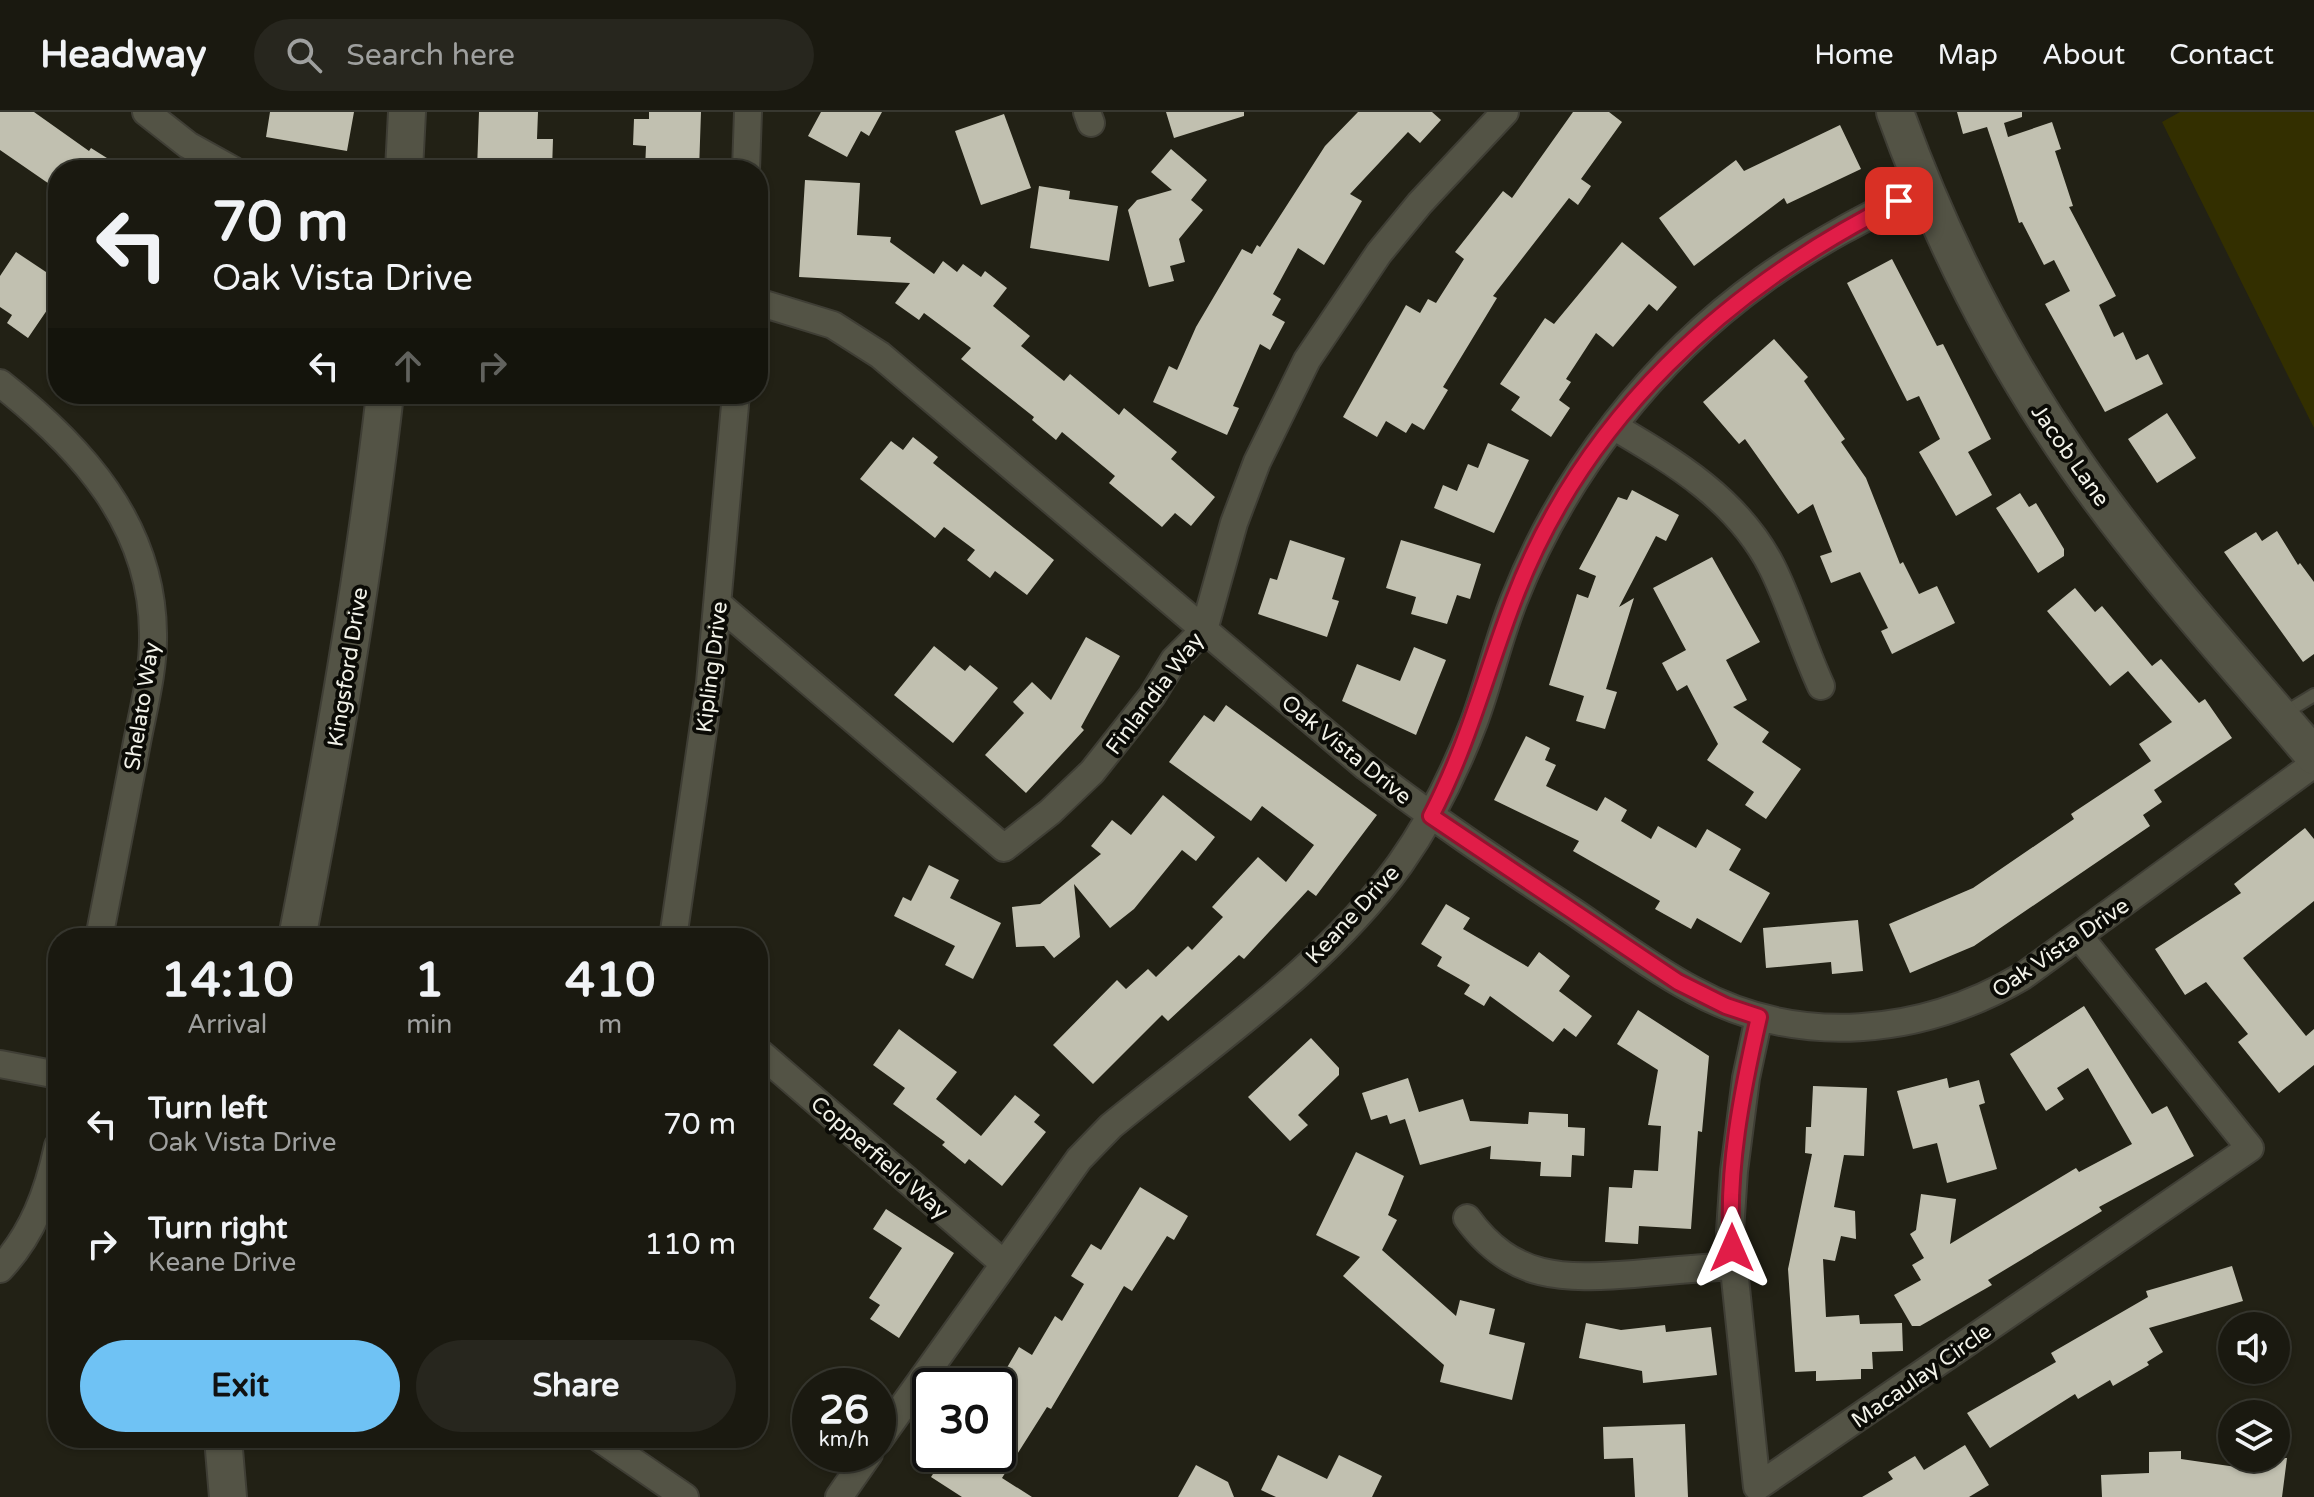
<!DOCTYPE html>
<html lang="en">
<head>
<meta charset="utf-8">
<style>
	body { margin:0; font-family:"Varela Round",sans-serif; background:#27261e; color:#f1f3f6; height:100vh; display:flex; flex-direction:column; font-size:30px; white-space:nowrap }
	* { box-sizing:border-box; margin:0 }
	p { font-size:26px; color:#9fa09f }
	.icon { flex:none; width:44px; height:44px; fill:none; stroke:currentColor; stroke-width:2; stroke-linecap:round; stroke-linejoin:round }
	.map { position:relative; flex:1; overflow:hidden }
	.details { position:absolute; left:48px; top:816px; width:720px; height:520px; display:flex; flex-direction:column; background:#1a1910; border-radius:32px; box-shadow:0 2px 6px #0004,0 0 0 2px #383830 }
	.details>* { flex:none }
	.hud { position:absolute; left:48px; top:48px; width:720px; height:244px; border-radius:32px; box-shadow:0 2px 6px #0004,0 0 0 2px #383830; background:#1a1910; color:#f1f3f6; overflow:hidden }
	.controls { position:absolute; left:2218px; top:1200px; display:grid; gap:16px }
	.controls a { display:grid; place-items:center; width:72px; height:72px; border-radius:50%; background:#1a1910; box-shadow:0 2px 6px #0004,0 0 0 2px #383830; font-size:40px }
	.speed { position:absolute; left:792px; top:1256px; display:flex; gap:16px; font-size:40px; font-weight:700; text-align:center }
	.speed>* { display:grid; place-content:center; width:104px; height:104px; border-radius:50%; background:#1a1910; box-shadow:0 2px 6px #0004,0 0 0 2px #383830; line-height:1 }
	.speed small { font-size:20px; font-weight:400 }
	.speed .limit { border:4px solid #111; border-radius:12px; background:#fff; color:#111 }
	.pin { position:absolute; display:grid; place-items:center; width:68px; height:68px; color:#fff; margin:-34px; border-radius:16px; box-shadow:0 4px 12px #0006 }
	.me { position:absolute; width:88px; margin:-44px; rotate:0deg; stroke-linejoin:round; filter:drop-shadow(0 0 6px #0008) }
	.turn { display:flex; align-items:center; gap:28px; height:168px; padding:0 32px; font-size:36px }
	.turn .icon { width:104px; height:104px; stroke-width:2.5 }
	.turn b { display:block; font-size:56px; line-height:68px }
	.lanes { display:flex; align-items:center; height:76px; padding:0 32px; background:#0003; justify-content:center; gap:40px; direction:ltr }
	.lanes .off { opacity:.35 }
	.eta { display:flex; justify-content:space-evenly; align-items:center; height:136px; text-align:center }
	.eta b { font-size:48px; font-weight:800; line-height:56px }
	.button { display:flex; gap:16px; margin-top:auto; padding:16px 32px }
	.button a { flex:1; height:92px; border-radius:48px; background:#6fc2f4; color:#111; font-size:32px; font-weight:800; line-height:92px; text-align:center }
	.button a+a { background:#27261e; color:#f1f3f6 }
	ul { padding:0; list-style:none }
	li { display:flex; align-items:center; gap:24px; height:120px; padding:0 32px }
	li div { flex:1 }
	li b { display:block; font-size:30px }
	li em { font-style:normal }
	header { display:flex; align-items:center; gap:48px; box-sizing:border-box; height:112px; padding:0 40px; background:#1a1910; border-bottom:2px solid #383830 }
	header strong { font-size:38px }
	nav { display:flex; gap:44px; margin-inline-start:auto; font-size:28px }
	.search { width:560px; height:72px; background:#27261e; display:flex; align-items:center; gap:20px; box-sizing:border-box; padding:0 28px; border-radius:44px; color:#9fa09f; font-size:30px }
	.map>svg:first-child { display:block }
	.park { fill:#332f00 }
	.building { fill:#c1c0b0 }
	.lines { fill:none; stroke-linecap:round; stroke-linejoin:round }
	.lane-casing { stroke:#3f3e35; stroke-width:16 }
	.street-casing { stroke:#3f3e35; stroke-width:30 }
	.secondary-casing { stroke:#3f3e35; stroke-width:40 }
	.lane { stroke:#535345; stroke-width:12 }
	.street { stroke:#535345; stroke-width:26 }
	.secondary { stroke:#535345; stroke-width:36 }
	.route-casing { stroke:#92132f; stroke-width:20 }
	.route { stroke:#e11d48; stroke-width:14 }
	.labels { text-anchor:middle; stroke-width:8; stroke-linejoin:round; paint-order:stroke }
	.street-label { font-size:22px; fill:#f2f2e9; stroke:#0b0b06 }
</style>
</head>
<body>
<header>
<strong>Headway</strong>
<div class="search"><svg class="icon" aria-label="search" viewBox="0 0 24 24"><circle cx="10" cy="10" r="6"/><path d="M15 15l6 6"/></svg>Search here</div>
<nav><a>Home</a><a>Map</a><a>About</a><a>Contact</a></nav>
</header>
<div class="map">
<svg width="2314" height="1385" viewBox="0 0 2314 1385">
	<rect width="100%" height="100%" fill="#222115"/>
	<!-- park -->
	<path class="park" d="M2180 0H2314V316L2162 10Z"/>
	<!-- building -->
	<path class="building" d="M0 0H34L89 39 91 36 126 58H58V78L0 38Z
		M270 0H354L347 39 266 25Z
		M479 0H538L537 27H553L552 58H477Z
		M649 0H701L699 58H645L646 34 633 33 634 7H649Z
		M821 0H882L869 24 861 19 847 45 808 24Z
		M1166 0H1244V4L1174 26Z
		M1358 0H1432L1441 8 1420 31 1408 20 1350 82 1362 89 1324 153 1298 136 1273 182 1281 187 1272 203 1285 210 1270 238 1260 232 1233 294 1239 296 1227 323 1153 290 1169 254 1177 258 1196 215 1242 137 1252 142 1257 133 1260 135 1325 34Z
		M1573 0H1609L1622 10 1581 67 1591 74 1578 93 1569 86 1493 184 1497 186 1443 275 1448 278 1424 318 1412 311 1406 321 1386 309 1377 325 1343 305 1406 193 1420 201 1428 187 1436 191 1464 147 1455 140 1503 79 1512 86Z
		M1957 0H2022V5L2004 11 2008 25 2052 10 2061 37 2055 39 2073 94 2069 95 2116 184 2099 193 2114 225 2123 220 2136 248 2148 242 2163 272 2105 300 2045 192 2070 179 2054 148 2044 153 2022 110 2019 111 1987 15 1963 22Z
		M1004 2 1031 76 981 93 955 19Z
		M1840 13 1861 57 1787 92 1784 86 1694 154 1659 106 1736 48 1744 59Z
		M1171 37 1207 68 1191 88 1203 98 1179 127 1185 150 1170 154 1174 169 1149 175 1128 98 1137 88 1172 78 1151 60Z
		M805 68 860 71 857 123 891 125 890 130 934 162 943 149 957 160 963 152 981 165 985 159 1007 176 993 194 1030 224 1021 234 1064 269 1070 262 1119 303 1124 296 1177 340 1171 347 1215 385 1191 414 1175 401 1162 415 1109 371 1115 364 1062 320 1056 328 1032 308 1034 305 961 247 971 236 924 201 919 208 895 191 910 171 799 165Z
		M1039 74 1070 79 1069 87 1118 94 1109 149 1030 136Z
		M1622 130 1677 175 1657 199 1649 192 1613 235 1596 221 1566 267 1571 270 1559 288 1570 296 1551 325 1511 298 1520 285 1500 272 1545 206 1554 212Z
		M16 140 58 168V182L28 226 7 211 12 203 0 195V164Z
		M1892 147 1937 234 1943 232 1991 327 1968 340 1992 383 1956 404 1919 340 1940 327 1919 284 1907 289 1847 171Z
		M1774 227 1808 265 1804 269 1845 327 1841 330 1866 366 1900 452 1903 450 1919 482 1937 474 1955 511 1892 542 1881 519 1888 516 1860 460 1831 471 1820 444 1832 440 1813 392 1798 402 1745 327 1739 332 1703 290Z
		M2167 301 2196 346 2157 371 2128 327Z
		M913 325 938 345 933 351 1054 448 1027 483 995 459 990 466 967 448 975 438 944 415 935 426 860 367 891 329 903 338Z
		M1488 331 1529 348 1494 421 1434 396 1443 373 1457 379 1468 352 1478 356Z
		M1632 378 1679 403 1666 429 1656 424 1619 495 1634 486 1606 577 1617 580 1605 617 1576 609 1584 584 1549 573 1577 482 1588 486 1596 464 1579 457 1618 385 1627 388Z
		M2020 381 2029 395 2036 391 2064 437V444L2038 461 1996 396Z
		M2277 419 2298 453 2300 451 2314 470V542L2303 550 2224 440 2256 420 2262 429Z
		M1290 428 1345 446 1332 487 1339 489 1327 525 1258 502 1270 466 1277 468Z
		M1401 428 1481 452 1470 487 1457 483 1447 512 1411 502 1416 485 1386 476Z
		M1712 445 1760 530 1726 548 1747 588 1733 595 1769 620 1762 630 1801 657 1766 707 1745 693 1754 680 1707 648 1718 632 1687 573 1677 579 1662 551 1686 538 1653 476Z
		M2075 476 2095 500 2102 494 2152 554 2161 547 2199 591 2205 587 2232 626 2154 678 2162 690 2143 703 2150 714 1974 834 1910 861 1889 812 1973 776 2074 707 2071 702 2151 649 2139 632 2172 610 2128 559 2110 574 2047 499Z
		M1086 525 1120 544 1081 615 1084 618 1026 681 985 643 1024 601 1013 590 1032 570 1051 588Z
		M934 534 965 559 970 553 998 576 953 631 894 583Z
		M1414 535 1446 548 1416 623 1342 589 1357 552 1400 569Z
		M1226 593 1377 703 1316 784 1308 778 1244 847 1239 843 1168 909 1162 903 1093 972 1053 933 1117 868 1126 877 1148 857 1156 865 1188 834 1192 838 1223 805 1212 795 1258 745 1286 770 1314 733 1262 694 1251 709 1169 650 1204 603 1214 610Z
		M1526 624 1550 636 1545 648 1556 653 1546 674 1597 699 1605 685 1627 698 1621 709 1651 727 1658 714 1696 736 1707 717 1741 737 1729 758 1770 781 1741 831 1697 806 1691 817 1655 797 1660 789 1573 739 1579 729 1494 688Z
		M1163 683 1215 725 1196 749 1182 738 1134 797 1110 816 1074 772 1080 825 1054 846 1044 834 1016 835 1012 795 1040 792 1101 742 1091 734 1112 708 1131 723Z
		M2305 716 2314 727V789L2243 846 2306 924 2314 917V953L2279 981 2238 930 2248 922 2206 870 2185 883 2155 837 2241 781 2234 772Z
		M929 753 959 768 950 786 1001 811 973 867 945 853 955 834 894 804 903 785 911 789Z
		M1446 792 1470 806 1463 817 1528 855 1539 840 1570 864 1559 879 1592 904 1576 925 1564 916 1553 930 1490 884 1484 894 1464 882 1470 873 1437 854 1442 845 1421 832Z
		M1858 808 1863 859 1832 862 1831 850 1766 856 1763 816Z
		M2084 894 2152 1002 2167 994 2194 1044 2099 1095 2102 1099 1988 1168 1992 1173 1920 1214H1912L1894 1183 1921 1168 1912 1153 1924 1146 1910 1122 1916 1118 1921 1082 1956 1087 1950 1132 2076 1056 2079 1060 2132 1032 2088 956 2057 976 2064 987 2046 999 2010 942Z
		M1638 898 1709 944 1702 1020 1698 1019 1691 1117 1639 1114 1638 1132 1605 1130 1609 1075 1632 1076 1634 1058 1658 1059 1661 1014 1648 1013 1658 958 1617 932Z
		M899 917 957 960 936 987 981 1024 1015 983 1040 1003 1034 1010 1046 1020 1002 1074 969 1047 965 1052 942 1033 945 1030 893 992 905 976 873 953Z
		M1311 926 1339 956V963L1298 1003 1308 1013 1290 1029 1248 985Z
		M1408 966 1419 1000 1463 987 1470 1009 1528 1012 1529 1000 1568 1002V1015L1585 1016 1584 1044 1572 1043 1571 1065 1540 1064 1541 1050 1490 1047 1491 1034 1420 1053 1405 1007 1390 1012 1387 1003 1371 1008 1362 981Z
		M1947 966 1949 976 1979 968 1985 991 1979 993 1997 1057 1947 1071 1937 1031 1913 1037 1897 979Z
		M1813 974 1867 976 1864 1044 1844 1043 1834 1095 1855 1099 1856 1127 1841 1124 1835 1149 1823 1147 1826 1205 1859 1203 1860 1212 1902 1211 1903 1239 1872 1240 1873 1257H1861V1267L1816 1269V1259L1795 1260 1788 1157 1812 1042 1805 1041 1806 1015H1811Z
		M1356 1040 1404 1064 1388 1103 1397 1108 1382 1138 1456 1204 1460 1188 1495 1197 1489 1222 1525 1231 1512 1288 1440 1270 1444 1253 1343 1164 1360 1145 1316 1123Z
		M1140 1075 1188 1104 1174 1128 1167 1124 1132 1179 1124 1174 1051 1297 1047 1295 1002 1366 1032 1385H962L931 1365 946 1342H998V1271L1019 1235 1032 1243 1055 1204 1062 1209 1084 1172 1071 1164 1091 1132 1101 1138Z
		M886 1097 954 1141 899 1226 870 1207 880 1193 869 1186 902 1136 873 1117Z
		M2232 1154 2243 1189 2149 1216 2163 1240 2147 1250 2149 1253 2113 1274 2110 1268 2078 1287 2075 1282 1990 1336 1967 1301 2056 1250 2051 1241 2148 1185 2146 1179Z
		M1586 1211 1621 1218 1665 1213 1666 1220 1711 1215 1717 1263 1643 1271 1642 1259 1579 1246Z
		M1685 1312 1688 1385H1635L1633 1346 1604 1347 1603 1315Z
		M1965 1333 1989 1373 1969 1385H1862L1893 1367 1888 1360 1915 1344 1924 1358Z
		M2181 1339V1347L2257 1358 2259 1346H2287L2282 1385H2102L2101 1363 2149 1361V1340Z
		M1278 1343 1327 1367 1339 1343 1382 1364 1372 1385H1276L1261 1378Z
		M1196 1353 1228 1370 1234 1385H1178Z"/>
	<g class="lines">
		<defs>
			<path id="lane" d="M2283 602 2314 583"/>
			<path id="street" d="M146 0 188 33 233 58
				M1087 0 1091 11
				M746 58 748 0
				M758 190 833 213 880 243 1366 655C1432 706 1501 752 1571 798 1611 825 1650 855 1693 878 1799 936 1921 924 2023 864L2314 652
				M0 271C81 335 152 412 153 521 154 561 142 601 135 641 123 702 111 764 99 826
				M1613 314C1676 351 1738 388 1772 455 1791 493 1803 535 1821 574
				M718 492 1004 736 1050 700 1092 660 1152 584 1174 548 1204 518 1234 411 1257 350 1307 248 1379 141 1420 91 1505 0
				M673 826 710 571 736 282
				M1759 905 1746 966 1734 1059 1730 1119 1757 1375 2250 1036 2079 824
				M758 939 1003 1151
				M0 952 58 963
				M1467 1106C1513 1169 1563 1167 1634 1162 1667 1159 1700 1156 1733 1154
				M0 1157C33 1122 48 1080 58 1034
				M599 1326 685 1385
				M878 1329 1079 1047 1111 1014C1208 934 1326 855 1400 752 1431 708 1455 660 1474 610 1489 570 1498 528 1514 488 1563 363 1653 247 1763 168 1813 132 1868 104 1924 76
				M839 1385 869 1342"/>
			<path id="secondary" d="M1895 0C1940 125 2000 244 2077 354 2148 456 2234 549 2314 644
				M404 58 407 0
				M297 826C332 646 364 465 385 282
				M223 1326 228 1385"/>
		</defs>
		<!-- lane casing -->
		<use href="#lane" class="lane-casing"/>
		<!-- street casing -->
		<use href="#street" class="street-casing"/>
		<!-- secondary casing -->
		<use href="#secondary" class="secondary-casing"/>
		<!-- lane -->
		<use href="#lane" class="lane"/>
		<!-- street -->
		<use href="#street" class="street"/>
		<!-- secondary -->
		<use href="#secondary" class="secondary"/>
	</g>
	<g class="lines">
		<defs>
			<path id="route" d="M1732 1136C1726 1060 1742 979 1759 905L1726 894 1678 870 1431 704C1468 633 1485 564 1513 490 1582 306 1727 175 1899 89"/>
		</defs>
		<!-- route casing -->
		<use href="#route" class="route-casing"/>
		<!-- route -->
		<use href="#route" class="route"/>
	</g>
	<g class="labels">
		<!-- street labels -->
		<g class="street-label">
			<text transform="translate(2071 343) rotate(55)" y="8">Jacob Lane</text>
			<text transform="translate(347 555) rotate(-81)" y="8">Kingsford Drive</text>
			<text transform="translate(711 555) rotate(-83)" y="8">Kipling Drive</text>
			<text transform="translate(1154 581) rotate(-53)" y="8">Finlandia Way</text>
			<text transform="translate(141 594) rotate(-81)" y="8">Shelato Way</text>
			<text transform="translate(1347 637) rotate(39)" y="8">Oak Vista Drive</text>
			<text transform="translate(1352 802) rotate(-47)" y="8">Keane Drive</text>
			<text transform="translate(2060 835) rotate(-34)" y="8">Oak Vista Drive</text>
			<text transform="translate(880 1045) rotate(41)" y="8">Copperfield Way</text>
			<text transform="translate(1921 1263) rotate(-35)" y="8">Macaulay Circle</text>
		</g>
	</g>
</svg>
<div class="controls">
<a><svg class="icon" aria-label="sound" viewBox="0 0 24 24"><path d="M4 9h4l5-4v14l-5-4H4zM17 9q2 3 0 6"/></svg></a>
<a><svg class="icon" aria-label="layers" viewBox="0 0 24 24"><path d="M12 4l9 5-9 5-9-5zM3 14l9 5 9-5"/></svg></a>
</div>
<div class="speed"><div>26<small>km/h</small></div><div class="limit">30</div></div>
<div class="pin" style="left:1899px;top:89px;background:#d93025"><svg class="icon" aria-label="arrive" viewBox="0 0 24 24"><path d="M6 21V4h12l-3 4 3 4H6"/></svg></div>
<svg class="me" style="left:1732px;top:1136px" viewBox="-20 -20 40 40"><path d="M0-17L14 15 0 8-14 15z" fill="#e11d48" stroke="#fff" stroke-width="4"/></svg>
<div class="hud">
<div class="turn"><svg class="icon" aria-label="left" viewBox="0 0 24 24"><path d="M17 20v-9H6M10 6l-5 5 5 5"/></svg><div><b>70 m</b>Oak Vista Drive</div></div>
<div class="lanes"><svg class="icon" aria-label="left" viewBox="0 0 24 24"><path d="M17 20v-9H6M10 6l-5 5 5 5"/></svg><svg class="icon off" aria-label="ahead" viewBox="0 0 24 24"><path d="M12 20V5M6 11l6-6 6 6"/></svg><svg class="icon off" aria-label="right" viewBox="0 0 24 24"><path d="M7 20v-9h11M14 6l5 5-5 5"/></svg></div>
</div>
<section class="details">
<div class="eta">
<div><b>14:10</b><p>Arrival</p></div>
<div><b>1</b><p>min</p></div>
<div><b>410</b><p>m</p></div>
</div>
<ul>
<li><svg class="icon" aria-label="left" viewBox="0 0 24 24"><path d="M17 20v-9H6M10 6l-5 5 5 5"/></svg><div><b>Turn left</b><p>Oak Vista Drive</p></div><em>70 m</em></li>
<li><svg class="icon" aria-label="right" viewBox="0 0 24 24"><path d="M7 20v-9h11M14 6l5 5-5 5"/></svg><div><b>Turn right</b><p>Keane Drive</p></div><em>110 m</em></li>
</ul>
<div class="button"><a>Exit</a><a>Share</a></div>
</section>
</div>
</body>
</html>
